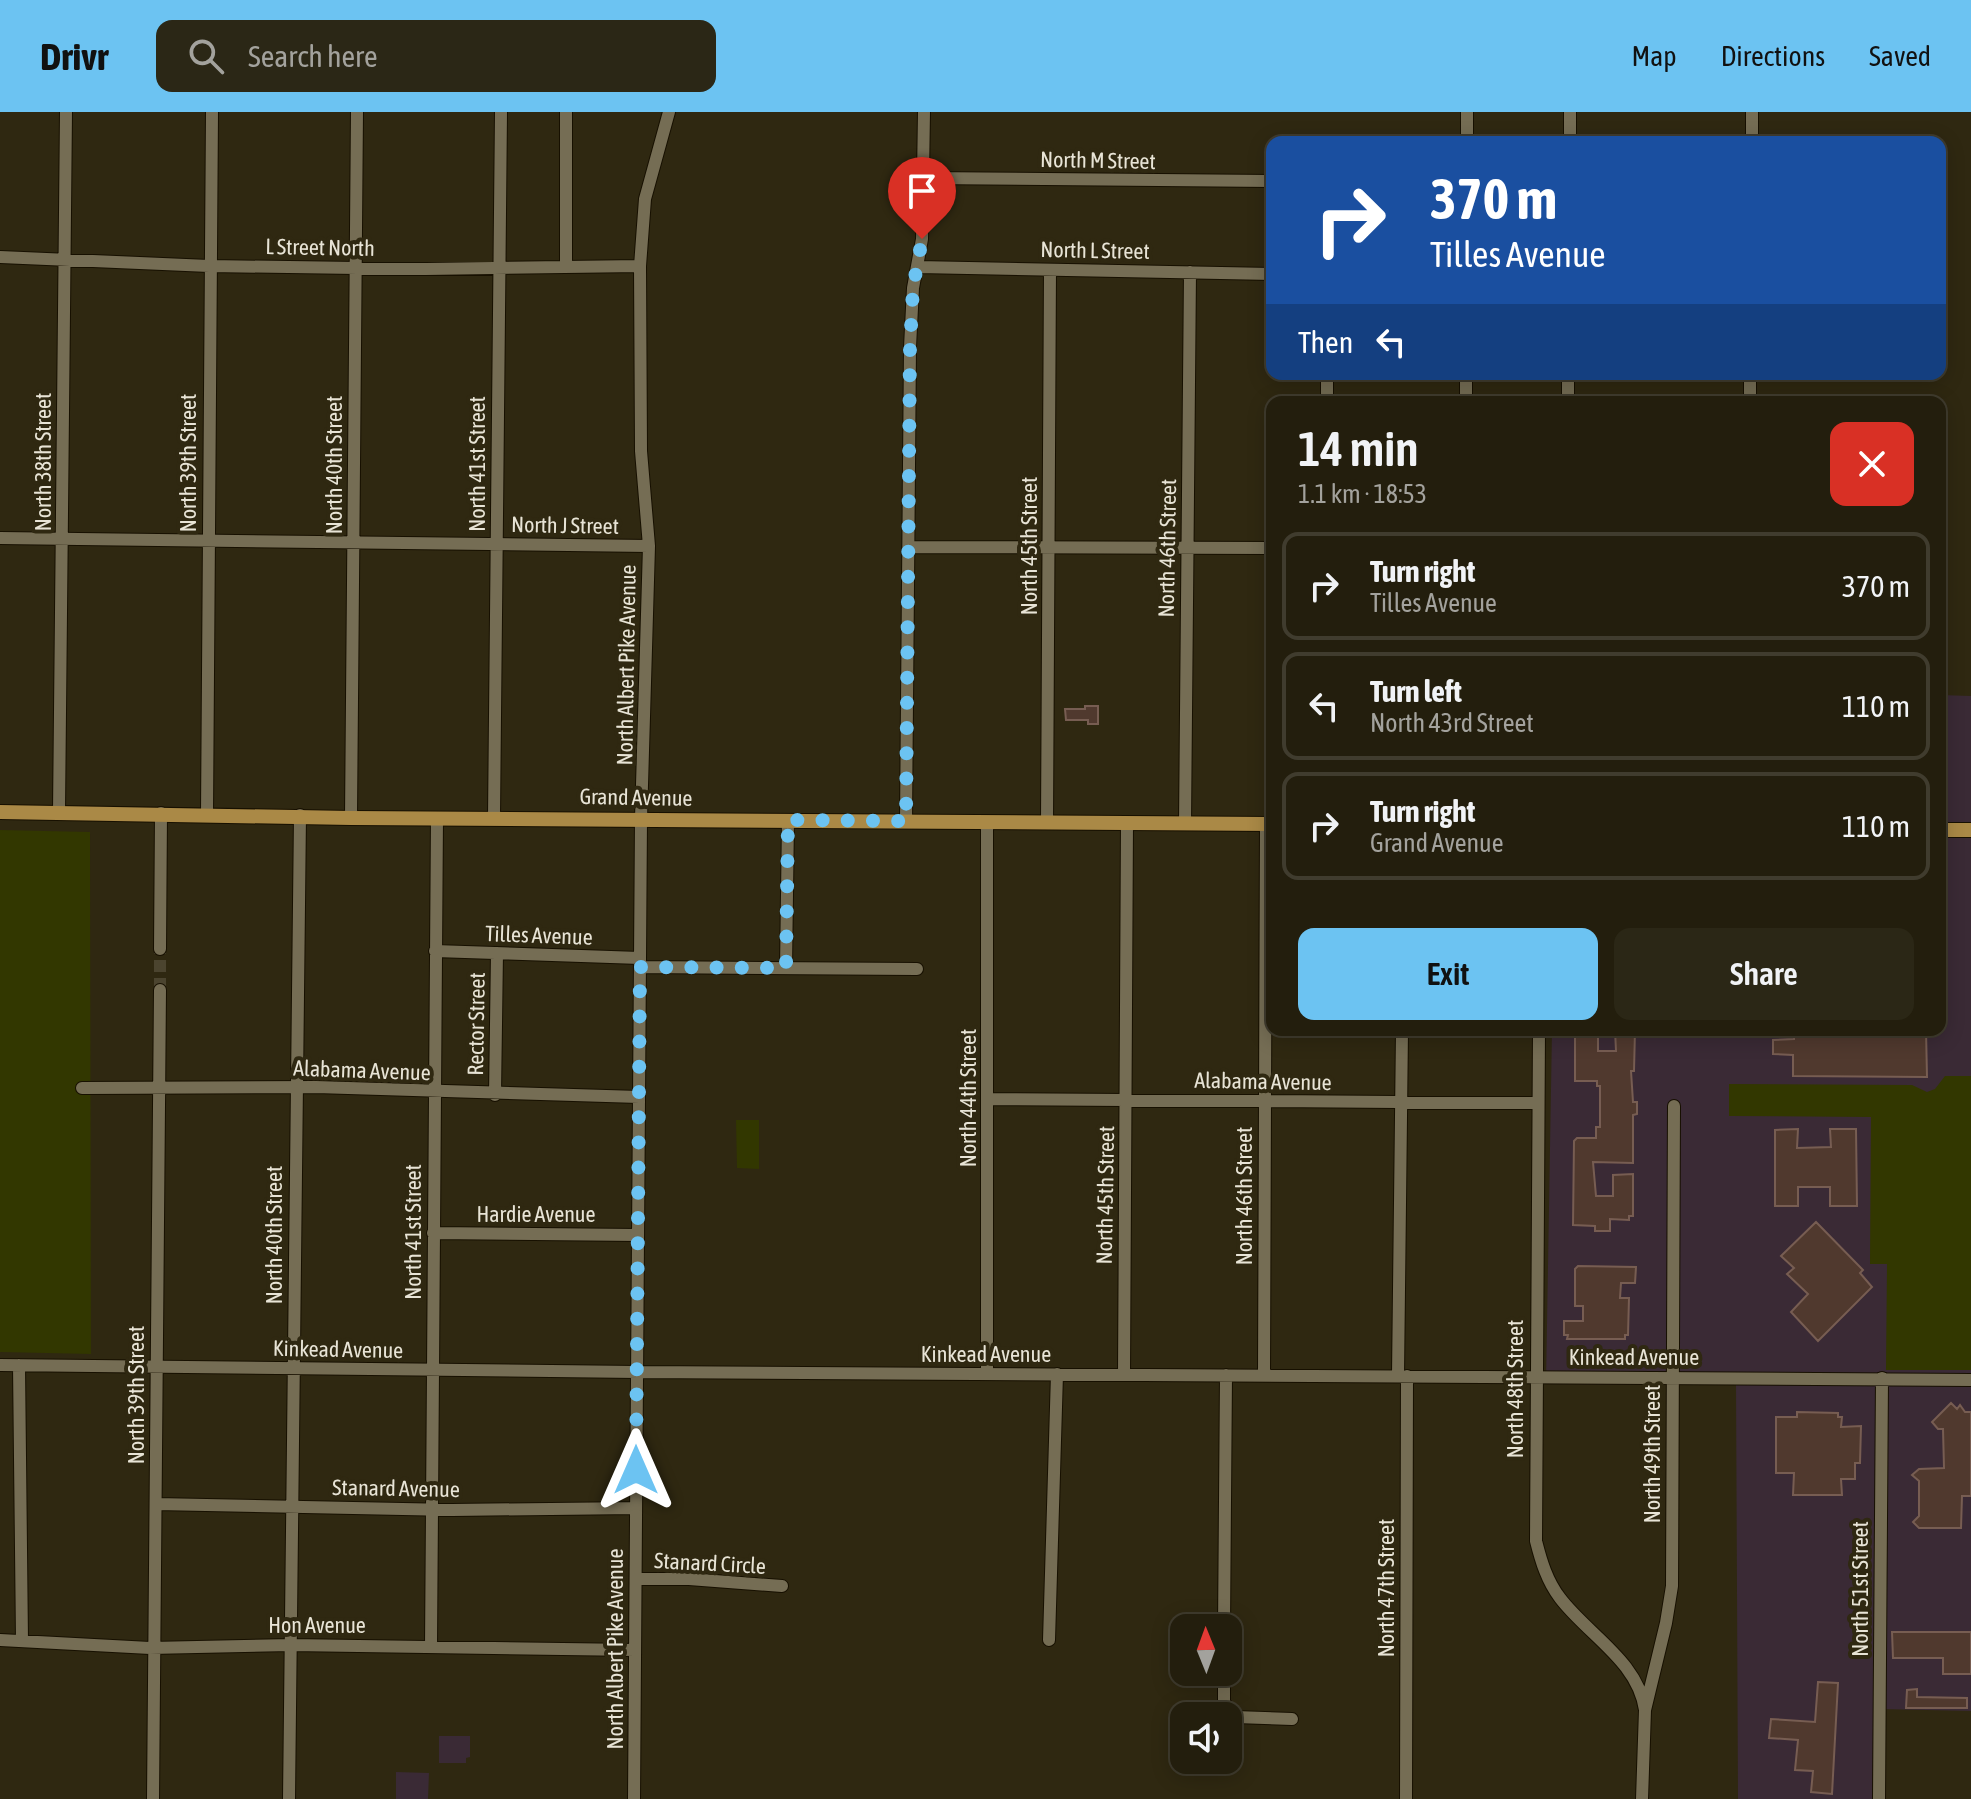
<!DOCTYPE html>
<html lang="en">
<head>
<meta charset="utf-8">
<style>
	body { margin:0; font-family:"Asap Condensed",sans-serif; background:#2b2716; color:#f1f3f6; height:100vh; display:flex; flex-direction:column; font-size:30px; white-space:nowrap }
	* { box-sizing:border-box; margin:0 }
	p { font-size:26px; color:#a3a29d }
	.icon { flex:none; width:44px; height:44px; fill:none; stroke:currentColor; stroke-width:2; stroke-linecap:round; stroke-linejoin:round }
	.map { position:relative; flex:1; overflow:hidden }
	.panel { position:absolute; left:1266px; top:284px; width:680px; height:640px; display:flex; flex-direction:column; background:#231e0d; border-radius:16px; box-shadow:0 4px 20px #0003,0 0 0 2px #403c2e }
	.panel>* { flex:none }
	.hud { position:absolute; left:1266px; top:24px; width:680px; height:244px; border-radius:16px; box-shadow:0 4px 20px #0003,0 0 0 2px #403c2e; background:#1a4fa0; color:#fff; overflow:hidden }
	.needle { width:52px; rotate:359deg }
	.controls { position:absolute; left:1170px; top:1502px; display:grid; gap:16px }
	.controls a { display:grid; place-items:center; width:72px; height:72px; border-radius:16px; background:#231e0d; box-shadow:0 4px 20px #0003,0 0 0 2px #403c2e; font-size:40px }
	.pin { position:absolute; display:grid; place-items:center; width:68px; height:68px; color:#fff; margin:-82px -34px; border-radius:50% 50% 50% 0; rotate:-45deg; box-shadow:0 0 8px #0007 }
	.pin .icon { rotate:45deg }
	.me { position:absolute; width:88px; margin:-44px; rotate:0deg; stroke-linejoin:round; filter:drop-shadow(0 0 6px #0008) }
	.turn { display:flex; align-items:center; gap:28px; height:168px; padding:0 32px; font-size:36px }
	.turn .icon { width:104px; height:104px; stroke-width:2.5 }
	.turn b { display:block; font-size:56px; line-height:68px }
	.then { display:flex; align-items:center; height:76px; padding:0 32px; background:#0003; gap:16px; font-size:30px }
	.round { display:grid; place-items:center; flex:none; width:84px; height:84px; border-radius:16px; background:#2b2716 }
	.headline { display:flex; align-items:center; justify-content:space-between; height:136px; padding:0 32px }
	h1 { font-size:48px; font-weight:600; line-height:60px }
	.action { display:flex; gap:16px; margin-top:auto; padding:16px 32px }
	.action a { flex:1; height:92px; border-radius:16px; background:#6cc3f2; color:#111; font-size:32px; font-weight:600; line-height:92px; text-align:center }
	.action a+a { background:#2b2716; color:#f1f3f6 }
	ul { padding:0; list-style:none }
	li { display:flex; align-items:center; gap:24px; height:108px; margin:0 16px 12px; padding:0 16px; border:4px solid #403c2e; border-radius:16px }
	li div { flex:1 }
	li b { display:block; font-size:30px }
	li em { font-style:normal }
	header { display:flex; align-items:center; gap:48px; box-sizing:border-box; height:112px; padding:0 40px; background:#6cc3f2; color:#111 }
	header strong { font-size:38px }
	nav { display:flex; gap:44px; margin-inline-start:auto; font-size:28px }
	.search { width:560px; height:72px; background:#2b2716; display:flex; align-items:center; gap:20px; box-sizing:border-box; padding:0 28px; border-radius:16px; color:#a3a29d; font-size:30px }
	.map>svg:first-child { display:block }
	.education { fill:#3a2a35 }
	.green { fill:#323700 }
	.building { fill:#50392e; stroke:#775d52; stroke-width:2 }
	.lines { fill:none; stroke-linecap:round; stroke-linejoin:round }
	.minor-tunnel { stroke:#4b442f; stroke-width:12; stroke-dasharray:12 6; stroke-linecap:butt }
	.minor-casing { stroke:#171000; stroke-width:14 }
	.major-casing { stroke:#171000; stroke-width:16 }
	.minor { stroke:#756d54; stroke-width:12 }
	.major { stroke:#aa8946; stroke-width:14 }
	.route { stroke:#6cc3f2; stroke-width:14; stroke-dasharray:0 25.2 }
	.labels { text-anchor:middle; stroke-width:8; stroke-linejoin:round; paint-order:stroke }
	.street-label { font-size:22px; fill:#e8e4d6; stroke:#2f2811 }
</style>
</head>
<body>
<header>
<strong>Drivr</strong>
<div class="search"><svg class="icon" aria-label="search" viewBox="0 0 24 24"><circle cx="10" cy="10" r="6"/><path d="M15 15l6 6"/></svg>Search here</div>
<nav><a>Map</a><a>Directions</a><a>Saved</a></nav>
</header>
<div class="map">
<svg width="1971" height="1687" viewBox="0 0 1971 1687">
	<rect width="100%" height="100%" fill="#2f2811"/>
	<!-- education -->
	<path class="education" d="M1940 583 1971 584V1599L1881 1597 1879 1687H1738L1736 1273 1546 1272 1552 918H1940Z
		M439 1624H470V1645L466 1646V1651H439Z
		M396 1660 429 1661 428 1687H396Z"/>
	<!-- green -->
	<path class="green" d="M0 718 90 720 91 1242 0 1240Z
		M1945 964H1971V1258H1886L1887 1152H1870L1871 1005 1729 1004V972L1912 973 1927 980 1935 977Z
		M736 1008H759V1057L737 1056Z"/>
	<!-- building -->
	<path class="building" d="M1085 594H1098V612H1088V608H1066L1065 597H1085Z
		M1575 918H1595L1598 920V939H1616L1615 918H1635L1634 959H1631L1633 990H1637V1002L1633 1003V1051L1593 1050 1596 1084H1613V1063L1633 1062V1104H1629V1108L1610 1107V1119H1595V1114L1573 1113 1574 1029 1577 1026H1596V1015H1600V974H1597V969H1575Z
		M1794 918H1926L1927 965 1793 964V943L1773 942V928L1794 927Z
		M1798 1017 1797 1036 1831 1035 1830 1017H1856L1857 1094H1830V1075H1798V1094H1775V1018Z
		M1816 1110 1863 1158 1860 1161 1872 1175 1818 1229 1791 1200 1808 1182 1787 1162 1794 1156 1781 1144Z
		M1578 1154 1636 1155 1635 1171H1621L1620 1186H1629L1628 1223H1625V1227H1567L1568 1223H1564V1209H1583V1194H1575V1157Z
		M1951 1291 1957 1297 1960 1293 1965 1300H1971V1384H1962L1961 1416H1919L1913 1410 1919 1404V1369L1912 1363 1919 1357 1944 1356 1943 1317H1938L1932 1310Z
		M1797 1300 1838 1301V1305H1842L1841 1315 1861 1314 1860 1351H1855V1367H1841L1842 1383H1793L1794 1361H1776V1305H1797Z
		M1892 1520H1971V1562H1943V1546H1893Z
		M1818 1570 1838 1571 1832 1682 1811 1680 1813 1659 1795 1658 1798 1628 1769 1626 1771 1607 1815 1610Z
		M1917 1577V1585L1967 1586V1596H1906L1907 1578Z"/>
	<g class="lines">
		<!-- minor-tunnel -->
		<path class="minor-tunnel" d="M160 878V837"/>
		<defs>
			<path id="minor" d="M1467 30V0
				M1570 30V0
				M1752 30V0
				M923 66 1272 69
				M0 145 209 154 426 157 640 154
				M566 153V0
				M918 155 1272 162
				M1327 290V262
				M1466 290V262
				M1568 290V262
				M1750 290V262
				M0 426 649 434
				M909 435 1272 436
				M59 700 66 0
				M207 702 212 0
				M494 705 501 0
				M351 706 357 0
				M906 709 910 235 913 176 922 127 924 0
				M1047 710 1050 158
				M1185 712 1190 160
				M160 837 161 701
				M435 839 640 846
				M640 855 917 857
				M786 856 788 708
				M1539 918 1536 1429C1541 1449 1547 1469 1560 1486 1588 1523 1638 1549 1645 1598
				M82 976 316 975 639 985
				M495 983 497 841
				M988 987 1538 991
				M433 1121 638 1123
				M0 1253 637 1260 1971 1268
				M19 1253 22 1529
				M987 1262V710
				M1124 1263 1127 711
				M1264 1263 1266 712
				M1398 1264 1402 918
				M156 1392 452 1398 636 1396
				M636 1467H689L782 1474
				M1224 1516 1226 1263
				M0 1528 150 1536 291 1533 635 1538
				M1049 1528 1057 1262
				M431 1535 437 706
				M1224 1560V1590L1235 1605 1292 1607
				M153 1687 160 878
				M289 1687 300 703
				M634 1687 641 707 649 434 641 339 640 154 645 87 669 0
				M1406 1687 1407 1264
				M1642 1687 1645 1598 1666 1511 1672 1474 1674 994
				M1879 1687 1882 1266"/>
			<path id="major" d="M0 700 351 706 1272 712
				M1940 718H1971"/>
		</defs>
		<!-- minor casing -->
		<use href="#minor" class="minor-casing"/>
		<!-- major casing -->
		<use href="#major" class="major-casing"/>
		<!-- minor -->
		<use href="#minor" class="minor"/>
		<!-- major -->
		<use href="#major" class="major"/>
	</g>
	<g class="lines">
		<!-- route -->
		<path class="route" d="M636 1358 640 855 786 856 788 708 906 709 910 235 913 176 922 127"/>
	</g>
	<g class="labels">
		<!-- street labels -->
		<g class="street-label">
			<text transform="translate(1098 48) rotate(1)" y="8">North M Street</text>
			<text transform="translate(320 135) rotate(1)" y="8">L Street North</text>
			<text transform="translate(1095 138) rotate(1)" y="8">North L Street</text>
			<text transform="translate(43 350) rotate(-90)" y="8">North 38th Street</text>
			<text transform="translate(188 351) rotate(-90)" y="8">North 39th Street</text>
			<text transform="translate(477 352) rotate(-90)" y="8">North 41st Street</text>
			<text transform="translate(334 353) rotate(-90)" y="8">North 40th Street</text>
			<text transform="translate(565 413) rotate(1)" y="8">North J Street</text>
			<text transform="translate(1029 434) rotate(-90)" y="8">North 45th Street</text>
			<text transform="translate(1167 436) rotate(-89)" y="8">North 46th Street</text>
			<text transform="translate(626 553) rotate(-89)" y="8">North Albert Pike Avenue</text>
			<text transform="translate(636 685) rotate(1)" y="8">Grand Avenue</text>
			<text transform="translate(539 823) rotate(2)" y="8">Tilles Avenue</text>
			<text transform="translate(476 912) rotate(-89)" y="8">Rector Street</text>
			<text transform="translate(362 958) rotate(2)" y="8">Alabama Avenue</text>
			<text transform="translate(1263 969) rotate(1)" y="8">Alabama Avenue</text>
			<text transform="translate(968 986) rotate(-90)" y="8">North 44th Street</text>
			<text transform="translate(1105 1083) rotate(-89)" y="8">North 45th Street</text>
			<text transform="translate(1244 1084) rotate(-90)" y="8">North 46th Street</text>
			<text x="536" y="1110">Hardie Avenue</text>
			<text transform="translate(413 1120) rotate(-90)" y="8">North 41st Street</text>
			<text transform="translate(274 1123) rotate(-90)" y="8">North 40th Street</text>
			<text transform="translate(338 1237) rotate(1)" y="8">Kinkead Avenue</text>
			<text x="986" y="1250">Kinkead Avenue</text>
			<text x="1634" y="1253">Kinkead Avenue</text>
			<text transform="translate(1515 1277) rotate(-90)" y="8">North 48th Street</text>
			<text transform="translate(136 1283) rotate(-90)" y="8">North 39th Street</text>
			<text transform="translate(1652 1342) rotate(-90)" y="8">North 49th Street</text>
			<text transform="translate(396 1376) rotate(1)" y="8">Stanard Avenue</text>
			<text transform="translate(710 1451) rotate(3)" y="8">Stanard Circle</text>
			<text transform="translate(1386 1476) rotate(-90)" y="8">North 47th Street</text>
			<text transform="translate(1860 1477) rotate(-90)" y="8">North 51st Street</text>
			<text x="317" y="1521">Hon Avenue</text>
			<text transform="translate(615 1537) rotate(-90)" y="8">North Albert Pike Avenue</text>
		</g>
	</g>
</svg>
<div class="controls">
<a><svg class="needle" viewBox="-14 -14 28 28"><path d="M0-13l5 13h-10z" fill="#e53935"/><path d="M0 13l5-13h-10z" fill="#a3a29d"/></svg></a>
<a><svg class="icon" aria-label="sound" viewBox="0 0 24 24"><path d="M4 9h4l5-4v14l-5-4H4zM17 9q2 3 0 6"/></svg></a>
</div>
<div class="pin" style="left:922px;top:127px;background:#d93025"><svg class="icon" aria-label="arrive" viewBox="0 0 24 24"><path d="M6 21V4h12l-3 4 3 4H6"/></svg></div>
<svg class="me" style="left:636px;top:1358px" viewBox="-20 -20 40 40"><path d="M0-17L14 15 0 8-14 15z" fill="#6cc3f2" stroke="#fff" stroke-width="4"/></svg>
<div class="hud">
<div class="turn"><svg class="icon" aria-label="right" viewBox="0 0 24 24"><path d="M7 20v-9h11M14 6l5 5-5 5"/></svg><div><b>370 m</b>Tilles Avenue</div></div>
<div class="then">Then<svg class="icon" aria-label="left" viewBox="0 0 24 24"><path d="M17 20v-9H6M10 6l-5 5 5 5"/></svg></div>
</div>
<section class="panel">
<div class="headline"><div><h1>14 min</h1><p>1.1 km · 18:53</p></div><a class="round" style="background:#d93025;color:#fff"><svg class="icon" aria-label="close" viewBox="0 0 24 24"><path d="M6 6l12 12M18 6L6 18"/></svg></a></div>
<ul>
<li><svg class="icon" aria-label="right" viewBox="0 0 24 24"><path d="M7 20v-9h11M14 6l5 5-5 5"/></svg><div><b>Turn right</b><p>Tilles Avenue</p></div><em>370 m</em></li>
<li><svg class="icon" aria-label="left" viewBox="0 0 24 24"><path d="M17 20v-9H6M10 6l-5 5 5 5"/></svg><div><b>Turn left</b><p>North 43rd Street</p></div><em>110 m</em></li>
<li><svg class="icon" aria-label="right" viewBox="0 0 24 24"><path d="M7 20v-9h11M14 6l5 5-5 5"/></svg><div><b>Turn right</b><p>Grand Avenue</p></div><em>110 m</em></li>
</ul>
<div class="action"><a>Exit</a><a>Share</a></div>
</section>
</div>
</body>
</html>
